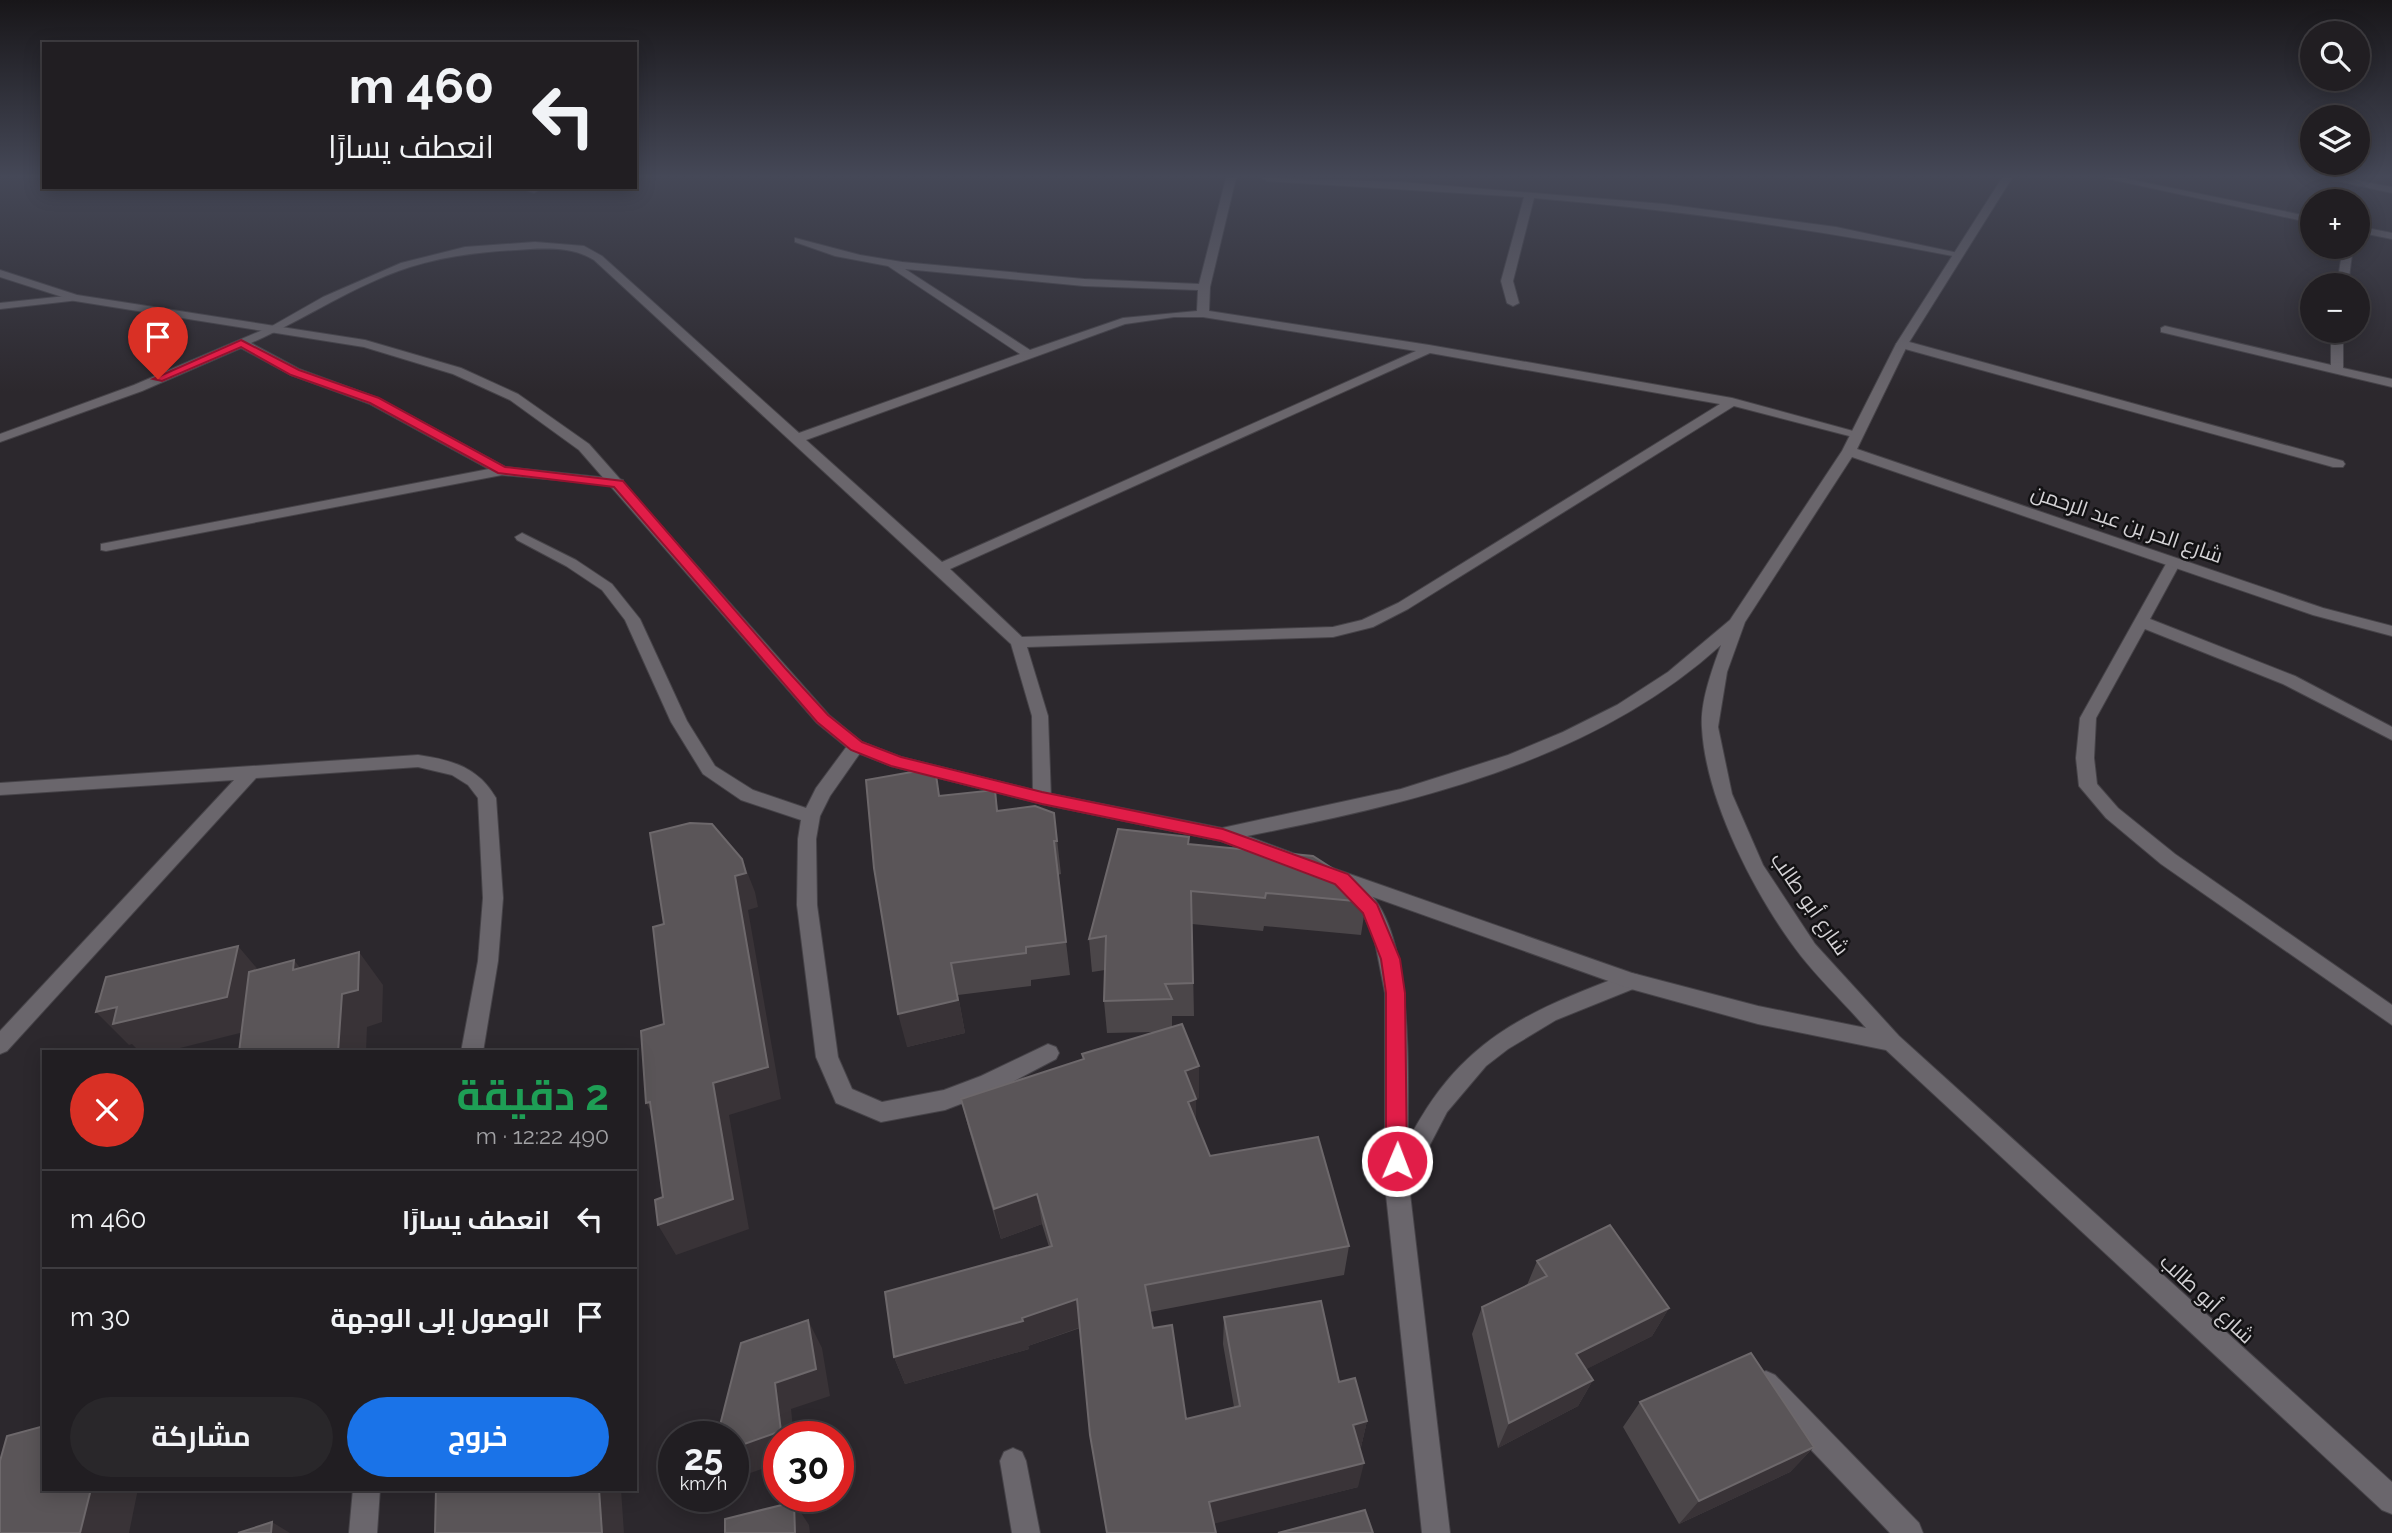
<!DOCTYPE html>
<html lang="ar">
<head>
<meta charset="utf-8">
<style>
	body { margin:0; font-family:Raleway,Cairo,sans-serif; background:#29272a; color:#f1f3f6; direction:rtl; height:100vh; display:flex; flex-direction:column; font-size:26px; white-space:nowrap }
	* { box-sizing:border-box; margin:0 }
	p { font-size:23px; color:#a2a2a5 }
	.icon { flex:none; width:38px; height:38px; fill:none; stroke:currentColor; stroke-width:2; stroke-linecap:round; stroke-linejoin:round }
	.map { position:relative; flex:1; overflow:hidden; direction:ltr }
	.sheet { position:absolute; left:42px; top:1050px; width:595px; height:441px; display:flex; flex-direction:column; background:#211e22; border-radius:0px; box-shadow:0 4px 18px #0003,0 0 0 2px #3e3c40; direction:rtl }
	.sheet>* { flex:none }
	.banner { position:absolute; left:42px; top:42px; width:595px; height:147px; border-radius:0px; box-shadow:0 4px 18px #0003,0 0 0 2px #3e3c40; direction:rtl; background:#211e22; color:#f1f3f6; overflow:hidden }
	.tools { position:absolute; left:2300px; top:21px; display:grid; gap:14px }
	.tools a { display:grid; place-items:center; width:70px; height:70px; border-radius:50%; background:#211e22; box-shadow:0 4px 18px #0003,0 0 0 2px #3e3c40; font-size:35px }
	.speed { position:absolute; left:658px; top:1421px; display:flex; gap:14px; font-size:35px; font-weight:700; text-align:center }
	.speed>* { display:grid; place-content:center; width:91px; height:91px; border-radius:50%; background:#211e22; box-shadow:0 4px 18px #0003,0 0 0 2px #3e3c40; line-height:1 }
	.speed small { font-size:18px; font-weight:400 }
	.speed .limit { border:10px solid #d22; background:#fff; color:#111 }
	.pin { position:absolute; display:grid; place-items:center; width:60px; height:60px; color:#fff; margin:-72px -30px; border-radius:50% 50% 50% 0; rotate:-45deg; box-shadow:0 0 7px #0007 }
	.pin .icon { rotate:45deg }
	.me { position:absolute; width:77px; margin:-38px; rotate:1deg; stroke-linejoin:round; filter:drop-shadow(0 0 5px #0008) }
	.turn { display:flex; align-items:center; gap:24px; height:147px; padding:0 28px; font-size:32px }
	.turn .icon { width:91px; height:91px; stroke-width:2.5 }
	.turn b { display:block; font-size:49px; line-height:60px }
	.round { display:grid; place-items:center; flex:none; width:74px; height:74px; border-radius:37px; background:#29272a }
	.summary { display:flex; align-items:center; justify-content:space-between; height:119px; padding:0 28px }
	h1 { font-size:42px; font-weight:700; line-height:52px; color:#1e9e55 }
	.primary-button { display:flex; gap:14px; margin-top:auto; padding:14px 28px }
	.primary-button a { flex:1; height:80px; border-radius:42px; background:#1a73e8; color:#fff; font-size:28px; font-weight:700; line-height:80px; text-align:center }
	.primary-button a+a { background:#29272a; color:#f1f3f6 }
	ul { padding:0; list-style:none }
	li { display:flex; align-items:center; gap:21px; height:98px; padding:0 28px; border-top:2px solid #3e3c40 }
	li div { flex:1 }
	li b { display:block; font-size:26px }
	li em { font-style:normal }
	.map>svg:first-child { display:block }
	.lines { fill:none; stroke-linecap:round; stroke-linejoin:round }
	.minor-casing { stroke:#464348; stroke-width:2 }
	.tertiary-casing { stroke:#464348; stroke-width:2 }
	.minor { fill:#6a666c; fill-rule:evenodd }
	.tertiary { fill:#6a666c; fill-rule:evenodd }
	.wall { fill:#4b4649 }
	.shaded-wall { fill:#393337 }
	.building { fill:#5a5558; stroke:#6d686b; stroke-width:2 }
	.route { fill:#e11d48; stroke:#92132f; stroke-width:2 }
	.labels { text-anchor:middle; stroke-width:5; stroke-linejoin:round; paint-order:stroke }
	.street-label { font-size:21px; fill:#d4d2d5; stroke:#131214 }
</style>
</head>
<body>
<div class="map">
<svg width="2392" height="1533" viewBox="0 0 2392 1533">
	<rect width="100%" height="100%" fill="#2c282d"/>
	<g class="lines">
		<defs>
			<path id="minor" d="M1226 178H1236L1210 287 1209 311 1429 345 1732 398 1864 434 1857 438 1734 406 1408 609 1373 627 1333 637 1027 647 1048 716 1051 798 1042 804 1033 798 1032 716 1011 644 594 260C572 246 542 248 516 250 480 252 445 256 410 267 354 285 304 320 251 343L299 369 378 398 505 467 618 479 623 480V486L502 475 106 551 101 550V544L106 543 489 469 370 404 291 375 241 348 142 391 0 442V434L134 385 272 326 323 297 401 263 465 247 535 242 584 246 602 256 799 433 1020 354 888 266 835 256 795 242V238L860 255 902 262 1084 279 1199 284ZM905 269 1084 286 1198 290 1197 311 1123 318 1030 350ZM1174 317H1203L1416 351 942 562 806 440 1125 324ZM1430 353 1720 404 1398 603 1362 620 1333 627 1022 637 950 569Z
				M1262 178 1400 182 1664 204 1836 227 1963 254 1958 257C1818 229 1677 210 1534 198L1513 281 1519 303 1513 306 1507 303 1501 281 1524 197 1267 181Z
				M2323 178H2343L2392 187V193Z
				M518 187H535L539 190 534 193Z
				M2343 247H2353L2348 285H2337Z
				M75 295 79 296V300L0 309V303Z
				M2165 326 2331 365V331H2343V368L2392 379V387L2161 332V328Z
				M1902 340 2343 461 2345 464 2343 467H2333L1898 347 1896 344Z
				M522 533 576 560 612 584 640 619 687 721 715 766 753 790 806 808 816 788 850 742 856 740 865 746 830 796 820 816 816 839 817 905 838 1057 852 1089 882 1102 944 1090 981 1076 1048 1044 1056 1047 1059 1053 1056 1059 997 1090 945 1110 881 1122 836 1103 816 1057 797 905 798 839 801 820 741 800 703 774 671 722 625 620 602 590 566 566 517 540 515 537Z
				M2174 558 2181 562 2150 619 2295 676 2392 727V740L2283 684 2145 629 2096 718 2094 758 2097 784 2118 808 2175 854 2392 1005V1025L2161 864 2106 818 2079 786 2076 758 2080 718 2167 562Z
				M418 755C452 760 478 767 496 798L503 898 498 961 483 1052H461L478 961 483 898 478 798 468 785 452 775 418 767 256 778 7 1051 0 1054V1031L234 780 0 795V783Z
				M1349 880C1418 902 1407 1082 1408 1141 1459 1041 1523 1013 1624 975L1631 973 1638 975 1641 981 1638 987 1556 1020 1508 1049 1486 1066 1447 1112 1409 1185 1450 1533H1422L1385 1185V993L1374 937 1363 914 1339 887 1342 882Z
				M1766 1371 1775 1375 1919 1523 1923 1533H1890L1757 1393 1753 1384 1757 1375Z
				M1013 1448 1022 1452 1026 1461 1040 1533H1012L1000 1461 1004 1452Z
				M353 1489H380L377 1533H349Z"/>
			<path id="tertiary" d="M2002 178H2012L1908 344 1857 449 2323 608 2392 626V636L2313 615 1852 457 1745 622 1727 672 1718 727 1732 794 1763 865 1815 944 1899 1036 2392 1482V1514L2382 1510 1886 1050 1758 1024 1631 989 1317 877 1315 872 1317 867 1324 865 1632 973 1758 1006 1866 1028C1845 1004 1821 981 1801 956 1757 899 1706 802 1702 728 1700 702 1712 670 1721 645 1592 762 1413 803 1247 836L1298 855 1300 860 1298 865 1291 867 1221 841 1042 804 891 766 850 750 817 723 579 450 510 400 453 374 364 347 75 301 0 277V270L77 295 365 340 461 368 518 394 589 444 829 715 862 742 901 757 1042 792 1222 828 1401 789 1508 755 1563 732 1617 705 1668 672 1730 620 1842 451 1896 344Z
				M2105 178H2123L2312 217V223Z
				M2357 226 2392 233V239L2357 232Z"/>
		</defs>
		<!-- minor casing -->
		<use href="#minor" class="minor-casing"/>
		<!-- tertiary casing -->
		<use href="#tertiary" class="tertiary-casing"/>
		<!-- minor -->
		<use href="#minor" class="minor"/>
		<!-- tertiary -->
		<use href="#tertiary" class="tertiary"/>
	</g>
	<!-- wall -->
	<path class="wall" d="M995 790 998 811 1054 813 1061 874 1058 875 1070 975 1031 980V986L958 995 965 1033 907 1047 940 796Z
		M1189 845 1366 902 1361 935 1264 926 1263 931 1192 924 1194 1016H1172V1027L1199 1098 1196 1099V1121L1210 1156 1349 1246 1344 1275 1150 1312 1153 1328 1186 1419 1234 1407 1223 1344 1224 1317 1339 1382 1367 1421 1361 1447H1360L1358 1487 1214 1523 1080 1328 1028 1346 1029 1349 905 1384 894 1357 1049 1247 1042 1224 1001 1239 969 1130 961 1099 1083 1060 1082 1054 1154 1032 1107 1033 1104 1001 1105 970 1092 972 1089 939Z
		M1537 1261 1669 1308 1652 1336 1586 1369 1593 1380 1578 1406 1498 1448 1472 1334 1482 1307 1527 1285Z
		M1640 1402 1814 1447 1790 1472 1679 1524 1623 1427Z"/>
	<!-- shaded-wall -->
	<path class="shaded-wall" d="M742 859 755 892 758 907 748 910 781 1099 729 1115 749 1229 676 1255 658 1225 713 1083 735 876Z
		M238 946 266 979 256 1029 164 1052H140L132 1044 129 1045 96 1012 117 1007Z
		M359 952 383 985 382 1022 367 1027 366 1052H338L342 994Z
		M294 960 320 993 293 970Z
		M958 995 965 1033 907 1047 898 1014Z
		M1199 1066V1098L1185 1103V1071Z
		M1196 1099V1131L1188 1102Z
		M650 1102 663 1134 646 1103Z
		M1037 1194 1042 1224 1001 1239 994 1209Z
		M1077 1299 1081 1327 1028 1346 1022 1318Z
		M1669 1308 1652 1336 1563 1381 1576 1354Z
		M808 1320 822 1348 830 1396 791 1409 794 1437H779V1463L733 1479V1448L775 1383Z
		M1023 1321 1029 1349 905 1384 894 1357Z
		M1593 1380 1578 1406 1498 1448 1509 1423Z
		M1367 1421 1361 1447 1347 1451 1353 1425Z
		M1814 1447 1790 1472 1679 1524 1699 1501Z
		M1364 1463 1358 1487 1209 1525V1502Z
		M91 1489H138L129 1533H80Z
		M599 1489H621L624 1533H602Z
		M794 1502 809 1525 810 1533H795Z
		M272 1522 290 1533H271Z"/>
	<!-- building -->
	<path class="building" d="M935 768 939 796 995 790 997 811 1035 806 1054 813 1057 841H1054L1066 942 1026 947V953L951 963 958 1000 898 1014 874 868 866 780Z
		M690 823 712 824 742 859 746 873 735 876 768 1067 713 1083 733 1199 658 1225 655 1200 663 1197 650 1102 646 1103 641 1031 664 1024 653 927 664 924 650 833Z
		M1118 829 1189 837 1188 844 1313 856 1338 872 1366 902 1266 893 1265 898 1191 891 1193 983 1165 984 1172 999 1104 1001 1106 936 1089 939Z
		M238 946 227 997 113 1024 117 1007 96 1012 106 977Z
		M359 952 358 990 342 994 338 1052H239L249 972 294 960 293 970Z
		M1182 1024 1199 1066 1185 1071 1196 1099 1188 1102 1210 1156 1318 1137 1349 1246 1145 1285 1153 1328 1172 1325 1186 1419 1240 1406 1224 1317 1321 1301 1339 1382 1355 1378 1367 1421 1353 1425 1364 1463 1209 1502 1216 1533H1107L1090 1435 1077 1299 1022 1318 1023 1321 894 1357 885 1292 1052 1246 1037 1194 994 1209 961 1099 1084 1059 1082 1054Z
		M1610 1225 1669 1308 1576 1354 1593 1380 1509 1423 1482 1307 1547 1276 1537 1261Z
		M808 1320 816 1369 775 1383 781 1431 733 1448V1437H717L741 1343Z
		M1751 1353 1814 1447 1699 1501 1640 1402Z
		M44 1426V1489H91L80 1533H0V1461L7 1436Z
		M436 1489H599L602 1533H435Z
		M794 1502 795 1533H725V1519Z
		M1365 1510 1373 1533H1278Z
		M272 1522 271 1533H238Z"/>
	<!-- sky -->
	<linearGradient id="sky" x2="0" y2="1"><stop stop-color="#181619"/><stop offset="0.45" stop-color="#454857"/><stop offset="1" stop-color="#454857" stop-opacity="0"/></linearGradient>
	<rect width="2392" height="392" fill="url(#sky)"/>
	<!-- route -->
	<path class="route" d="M241 340 299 370 379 398 505 467 623 481 785 668 828 715 862 742 901 757 1042 792 1223 829 1348 874 1377 904 1400 959 1405 993 1407 1161 1404 1168 1397 1170 1389 1168 1386 1161V993L1381 959 1363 913 1335 884 1221 841 1042 804 891 766 851 750 817 722 614 487 498 473 370 403 291 375 241 347 162 381 153 379Z"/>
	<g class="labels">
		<!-- street labels -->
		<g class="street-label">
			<text transform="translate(2127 524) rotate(19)" y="7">شارع الحر بن عبد الرحمن</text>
			<text transform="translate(1810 904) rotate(55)" y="7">شارع أبو طالب</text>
			<text transform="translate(2207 1299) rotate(43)" y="7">شارع أبو طالب</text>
		</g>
	</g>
</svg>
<div class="tools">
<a><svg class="icon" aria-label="search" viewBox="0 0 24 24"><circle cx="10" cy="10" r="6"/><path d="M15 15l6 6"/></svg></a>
<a><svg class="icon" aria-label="layers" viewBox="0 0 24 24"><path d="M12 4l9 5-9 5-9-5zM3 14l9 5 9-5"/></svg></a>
<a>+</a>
<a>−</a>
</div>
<div class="speed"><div>25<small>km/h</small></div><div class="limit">30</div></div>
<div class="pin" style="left:158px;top:379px;background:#d93025"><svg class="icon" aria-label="arrive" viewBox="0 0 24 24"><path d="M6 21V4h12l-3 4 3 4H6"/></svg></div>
<svg class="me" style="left:1397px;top:1161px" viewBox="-20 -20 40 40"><circle r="17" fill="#e11d48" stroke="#fff" stroke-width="3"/><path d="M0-11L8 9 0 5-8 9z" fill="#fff"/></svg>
<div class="banner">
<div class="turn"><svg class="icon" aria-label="left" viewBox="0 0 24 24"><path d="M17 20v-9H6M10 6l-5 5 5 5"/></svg><div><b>460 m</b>انعطف يسارًا</div></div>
</div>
<section class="sheet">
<div class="summary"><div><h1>2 دقيقة</h1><p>490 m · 12:22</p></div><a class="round" style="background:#d93025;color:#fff"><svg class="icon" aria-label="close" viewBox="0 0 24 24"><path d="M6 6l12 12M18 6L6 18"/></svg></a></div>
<ul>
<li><svg class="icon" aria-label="left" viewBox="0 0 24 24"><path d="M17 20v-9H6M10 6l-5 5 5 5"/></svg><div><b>انعطف يسارًا</b></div><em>460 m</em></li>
<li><svg class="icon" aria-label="arrive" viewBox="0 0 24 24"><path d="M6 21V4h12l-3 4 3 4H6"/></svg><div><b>الوصول إلى الوجهة</b></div><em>30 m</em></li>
</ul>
<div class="primary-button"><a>خروج</a><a>مشاركة</a></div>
</section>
</div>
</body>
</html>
